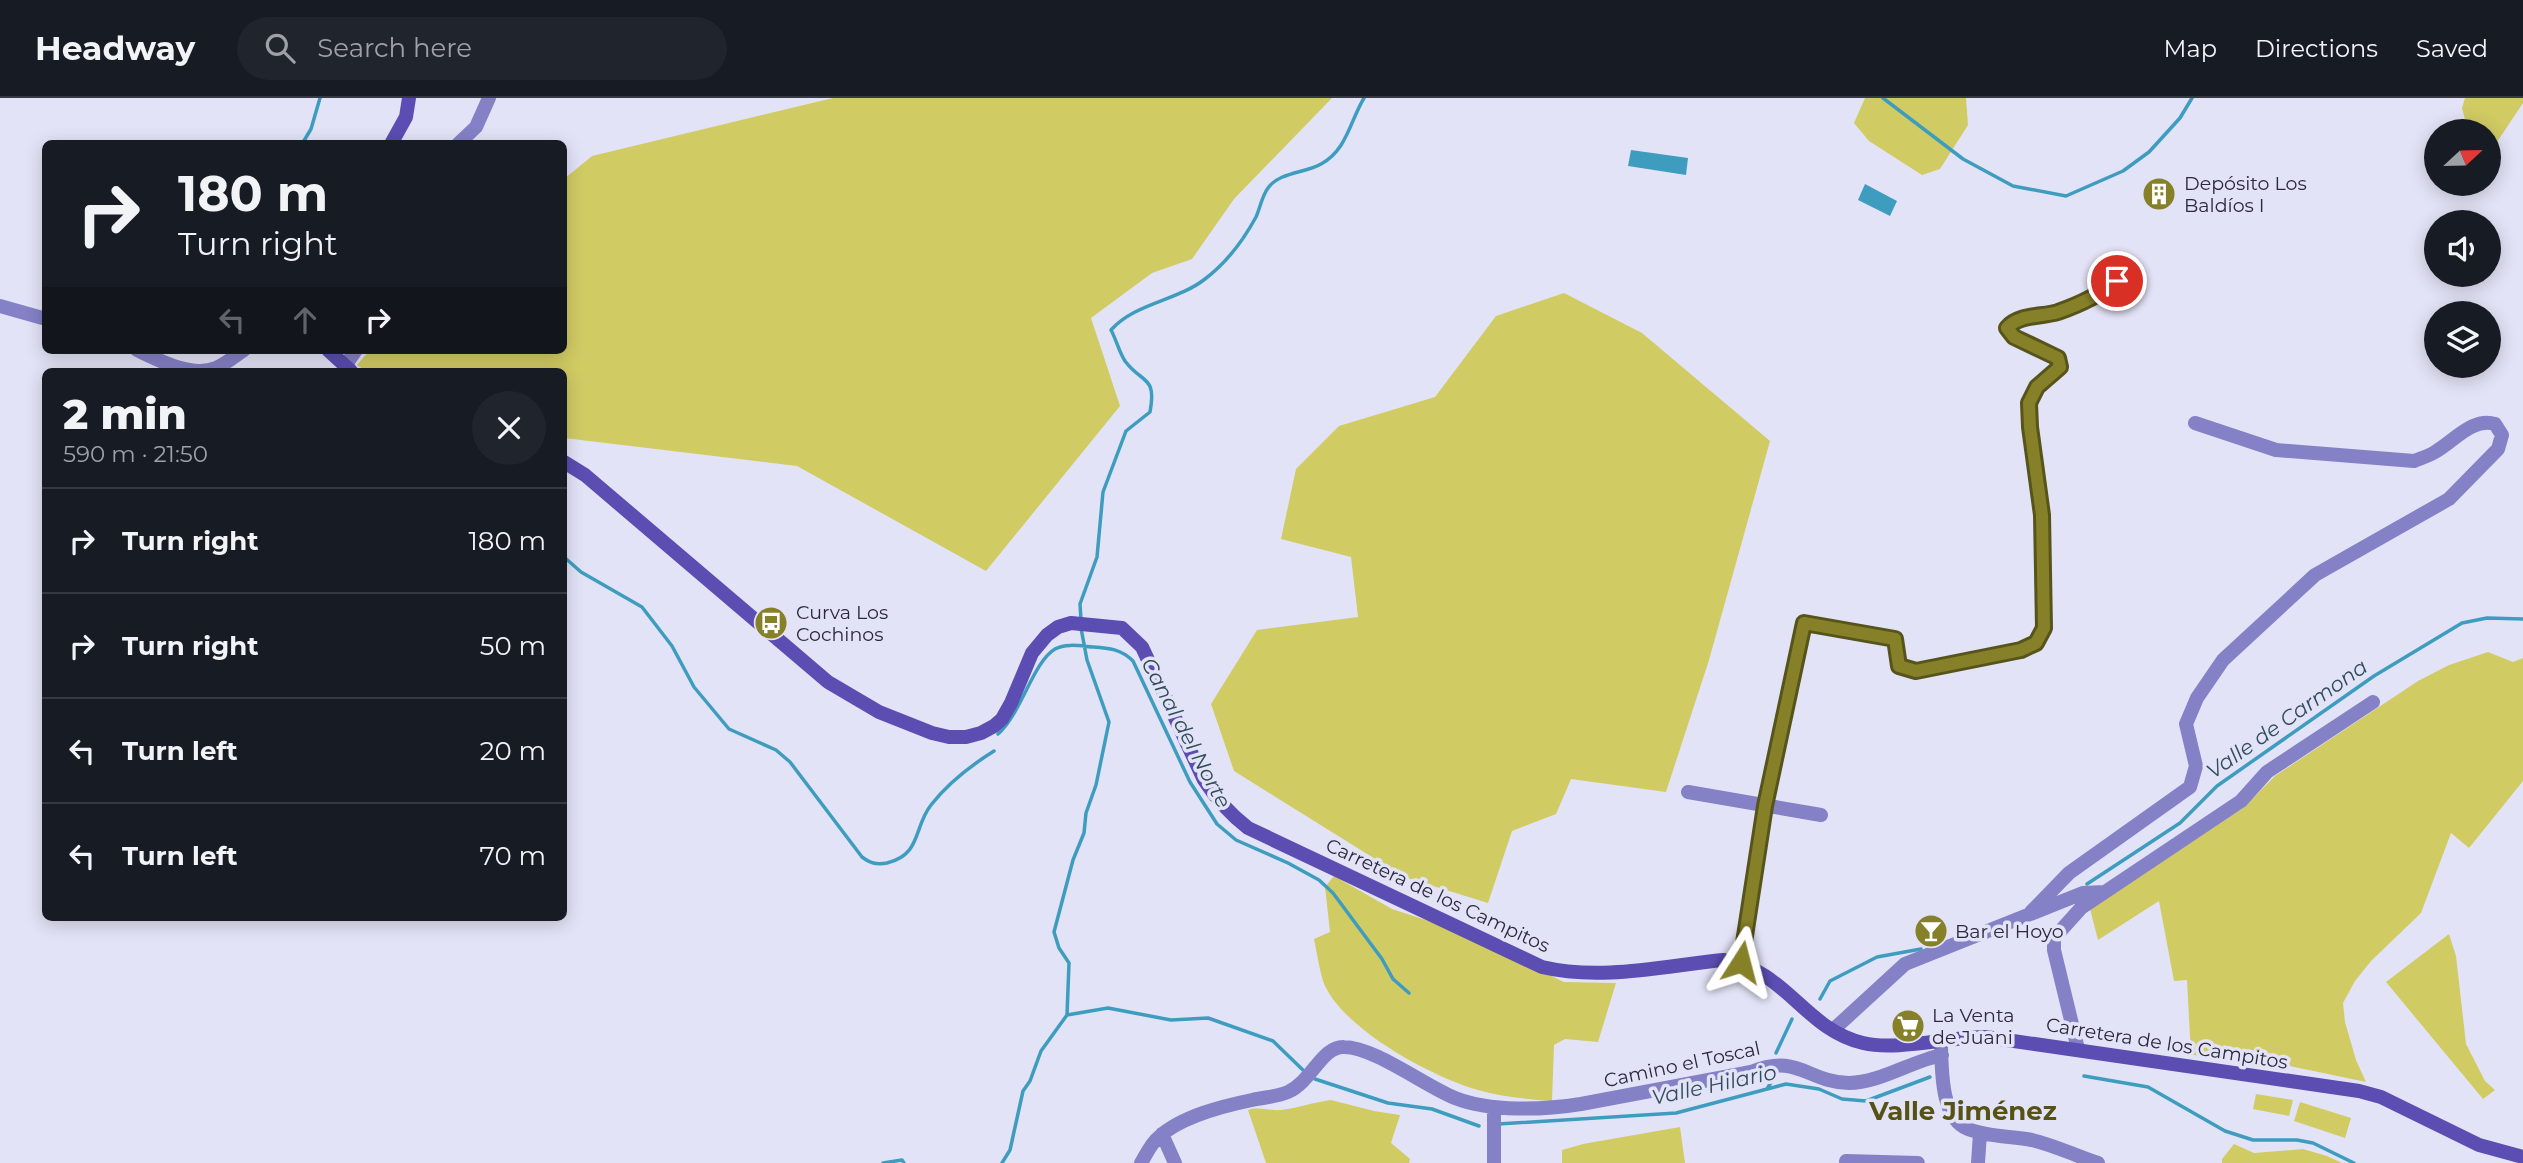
<!DOCTYPE html>
<html lang="en">
<head>
<meta charset="utf-8">
<style>
	body { margin:0; font-family:Montserrat,sans-serif; background:#20242c; color:#f1f3f6; height:100vh; display:flex; flex-direction:column; font-size:26px; white-space:nowrap }
	* { box-sizing:border-box; margin:0 }
	p { font-size:23px; color:#9ea1a6 }
	.icon { flex:none; width:38px; height:38px; fill:none; stroke:currentColor; stroke-width:2; stroke-linecap:round; stroke-linejoin:round }
	.map { position:relative; flex:1; overflow:hidden }
	.drawer { position:absolute; left:42px; top:270px; width:525px; height:553px; display:flex; flex-direction:column; background:#171b24; border-radius:10px; box-shadow:0 4px 18px #0003 }
	.drawer>* { flex:none }
	.guide { position:absolute; left:42px; top:42px; width:525px; height:214px; border-radius:10px; box-shadow:0 4px 18px #0003; background:#171b24; color:#f1f3f6; overflow:hidden }
	.needle { width:46px; rotate:68deg }
	.buttons { position:absolute; left:2424px; top:21px; display:grid; gap:14px }
	.buttons a { display:grid; place-items:center; width:77px; height:77px; border-radius:50%; background:#171b24; box-shadow:0 4px 18px #0003; font-size:35px }
	.pin { position:absolute; display:grid; place-items:center; width:60px; height:60px; color:#fff; margin:-30px; border:4px solid #fff; border-radius:50%; box-shadow:0 2px 7px #0007 }
	.me { position:absolute; width:77px; margin:-38px; rotate:9deg; stroke-linejoin:round; filter:drop-shadow(0 0 5px #0008) }
	.turn { display:flex; align-items:center; gap:24px; height:147px; padding:0 21px; font-size:32px }
	.turn .icon { width:91px; height:91px; stroke-width:2.5 }
	.turn b { display:block; font-size:49px; line-height:60px }
	.lanes { display:flex; align-items:center; height:66px; padding:0 21px; background:#0003; justify-content:center; gap:35px; direction:ltr }
	.lanes .off { opacity:.35 }
	.round { display:grid; place-items:center; flex:none; width:74px; height:74px; border-radius:37px; background:#20242c }
	.head { display:flex; align-items:center; justify-content:space-between; height:119px; padding:0 21px }
	h1 { font-size:42px; font-weight:800; line-height:52px }
	ul { padding:0; list-style:none }
	li { display:flex; align-items:center; gap:21px; height:105px; padding:0 21px; border-top:2px solid #363941 }
	li div { flex:1 }
	li b { display:block; font-size:26px }
	li em { font-style:normal }
	header { display:flex; align-items:center; gap:42px; box-sizing:border-box; height:98px; padding:0 35px; background:#171b24; border-bottom:2px solid #363941 }
	header strong { font-size:33px }
	nav { display:flex; gap:38px; margin-inline-start:auto; font-size:24px }
	.search { width:490px; height:63px; background:#20242c; display:flex; align-items:center; gap:18px; box-sizing:border-box; padding:0 24px; border-radius:38px; color:#9ea1a6; font-size:26px }
	.map>svg:first-child { display:block }
	.green { fill:#d1cb64 }
	.water { fill:#3e9dbf }
	.lines { fill:none; stroke-linecap:round; stroke-linejoin:round }
	.stream { stroke:#3e9dbf; stroke-width:3.5 }
	.street { stroke:#8581c6; stroke-width:14 }
	.secondary { stroke:#5b4db2; stroke-width:14 }
	.route-casing { stroke:#57541b; stroke-width:18 }
	.route { stroke:#868129; stroke-width:12 }
	.labels { text-anchor:middle; stroke-width:7; stroke-linejoin:round; paint-order:stroke }
	.poi-label { font-size:19px; fill:#2b2a3d; stroke:#e3e3f7; text-anchor:start }
	.street-label { font-size:19px; fill:#2b2a3d; stroke:#e3e3f7 }
	.water-label { font-size:21px; font-style:italic; fill:#304d59; stroke:#e3e3f7 }
	.district-label { font-size:26px; font-weight:bold; fill:#565215; stroke:#e3e3f7 }
</style>
</head>
<body>
<header>
<strong>Headway</strong>
<div class="search"><svg class="icon" aria-label="search" viewBox="0 0 24 24"><circle cx="10" cy="10" r="6"/><path d="M15 15l6 6"/></svg>Search here</div>
<nav><a>Map</a><a>Directions</a><a>Saved</a></nav>
</header>
<div class="map">
<svg width="2523" height="1065" viewBox="0 0 2523 1065">
	<rect width="100%" height="100%" fill="#e3e3f7"/>
	<!-- green -->
	<path class="green" d="M833 0H1332L1234 101 1192 161 1152 175 1091 220 1120 308 986 473 797 368 564 340V273H366L357 267 370 252H564V81L592 58Z
		M1865 0H1966L1968 27 1940 71 1922 77 1869 43 1854 25Z
		M2465 0H2523V5L2497 44 2489 45 2488 33H2468L2462 10Z
		M1564 195 1642 235 1770 343 1709 562 1666 694 1571 681 1556 716 1512 733 1488 805 1404 779 1234 673 1211 606 1257 532 1358 519 1351 459 1281 441 1296 371 1339 328 1435 299 1496 218Z
		M2488 554 2513 564 2523 560V683L2469 750 2451 735 2421 815 2371 863 2355 883 2343 905 2345 924 2356 962 2366 984 2246 959 2191 957 2187 882 2174 883 2159 803 2098 842 2090 811 2243 710 2275 678 2418 583 2449 567Z
		M1334 778 1392 811 1450 830 1564 884 1616 885 1598 944 1565 941 1554 947 1552 1003C1528 1001 1502 999 1478 992 1432 979 1340 930 1323 883 1319 870 1317 855 1314 841L1330 834 1325 789Z
		M2449 836 2456 858 2466 946 2485 983 2495 992 2483 1001 2386 884Z
		M2256 996 2293 1002 2289 1018 2253 1011Z
		M1331 1002 1374 1013 1400 1017 1391 1045 1410 1061 1409 1065H1266L1248 1012C1259 1008 1269 1013 1281 1012 1298 1010 1314 1004 1331 1002Z
		M2300 1004 2351 1020 2345 1040 2294 1023Z
		M1680 1029 1685 1065H1562V1052L1583 1046Z
		M2234 1046 2254 1055 2303 1051 2327 1058 2342 1065H2222V1061Z"/>
	<!-- water -->
	<path class="water" d="M1631 52 1688 60 1686 77 1628 68Z
		M1865 86 1897 103 1890 118 1858 102Z"/>
	<g class="lines">
		<!-- stream -->
		<path class="stream" d="M1883 0 1963 61 2013 88 2066 98 2123 73 2149 54 2180 20 2192 0
			M302 46 311 31 320 0
			M564 459 581 474 642 509 672 548 694 589 729 631 776 652 790 664 862 759C870 765 876 767 887 765 922 756 913 730 931 707 949 684 970 668 994 653
			M1081 522 1080 506 1097 459 1103 394 1126 333 1150 314C1157 277 1142 286 1125 263 1119 254 1116 241 1111 232 1135 205 1177 203 1205 181 1226 165 1243 143 1256 119 1260 110 1262 98 1268 90 1279 74 1306 75 1321 66 1347 52 1350 23 1364 0
			M998 636C1021 616 1033 564 1055 551 1066 545 1081 548 1093 549 1109 550 1121 551 1133 563L1190 684 1217 726 1236 742 1288 765 1319 782 1333 795 1382 861 1393 881 1409 895
			M2087 786 2180 725 2217 688 2374 578 2462 525 2487 520 2523 521
			M1820 901 1830 883 1877 859 1921 851
			M1067 917 1069 865 1059 850 1054 834 1073 762 1084 735 1086 715 1096 687 1109 624 1087 562 1081 530
			M1776 955 1792 921
			M2084 978 2148 989 2225 1033 2253 1042H2297L2313 1045 2354 1065
			M1315 981 1388 1005 1432 1011 1479 1028
			M1767 991 1773 981
			M1498 1026 1676 1015 1786 986 1819 991 1842 1001 1866 1003 1930 979
			M883 1065 902 1062 904 1065
			M1002 1065 1010 1052 1023 993 1030 983 1041 953 1067 917 1108 910 1171 922 1208 920 1273 943 1305 974"/>
		<!-- street -->
		<path class="street" d="M458 46 476 29 489 0
			M0 208 46 221
			M137 252C158 262 191 280 216 270 226 266 235 258 244 252
			M345 268 356 252
			M1688 694 1821 717
			M2031 814 2069 775 2190 689 2196 668 2186 626 2197 600 2223 562 2315 477 2449 401 2498 351 2502 337 2495 326C2473 319 2454 343 2435 354 2429 358 2421 360 2414 363L2276 352 2195 325
			M1741 865 1765 708 1804 525 1895 541 1899 568 1915 573 2021 552 2036 545 2044 529 2042 417 2030 329 2029 305 2037 289 2060 269 2058 260 2014 239 2007 230C2019 216 2043 219 2060 213 2086 204 2108 191 2128 173
			M1833 932 1905 866 2083 795 2104 794
			M1941 949C1942 974 1941 1020 1968 1031 1988 1039 2011 1038 2032 1042 2054 1047 2076 1058 2098 1065
			M2078 951 2054 852V840L2081 810 2241 703 2267 674 2373 604
			M1162 1036 1175 1065
			M1846 1063 1918 1065
			M1141 1065C1146 1057 1151 1045 1159 1039 1182 1018 1223 1008 1252 1002 1264 999 1277 999 1288 994 1312 983 1322 948 1344 949 1374 949 1425 988 1455 1000 1490 1014 1544 1012 1581 1006L1751 974C1798 955 1807 984 1849 985 1879 985 1912 963 1942 957
			M1494 1065V1009
			M1978 1065 1980 1035"/>
		<!-- secondary -->
		<path class="secondary" d="M391 46 406 19 409 0
			M328 252 351 273
			M564 364 585 377 828 584 879 614 932 635 949 639H966L981 635 994 628 1002 621 1011 605 1032 555 1047 537 1058 529 1071 525 1122 530 1142 549 1204 682C1217 702 1230 716 1248 730L1542 869C1601 883 1663 868 1723 862 1785 870 1805 932 1863 945 1897 953 1949 939 1986 939L2359 993 2381 999 2479 1047 2523 1059"/>
	</g>
	<g class="lines">
		<defs>
			<path id="route" d="M1741 864 1765 708 1804 525 1895 541 1899 568 1916 573 2021 552 2036 545 2044 530 2042 417 2030 329 2029 305 2037 289 2060 269 2058 260 2014 239 2007 230C2019 216 2042 219 2058 214 2078 207 2101 196 2117 183"/>
		</defs>
		<!-- route casing -->
		<use href="#route" class="route-casing"/>
		<!-- route -->
		<use href="#route" class="route"/>
	</g>
	<!-- icons -->
	<defs>
		<symbol id="building-disc" viewBox="-11 -11 22 22"><circle r="9.5" fill="#868129" stroke="#e3e3f7"/><path d="M-4-6H4V6H1V3H-1V6H-4ZM-2.5-4.3h1.7v1.8h-1.7ZM.8-4.3h1.7v1.8H.8ZM-2.5-1h1.7V.8h-1.7ZM.8-1h1.7V.8H.8Z" fill="#fff"/></symbol>
		<symbol id="bus-disc" viewBox="-11 -11 22 22"><circle r="9.5" fill="#868129" stroke="#e3e3f7"/><path d="M-5-6H5V4H4V6H2V4H-2V6H-4V4H-5ZM-3.5-4V0h7V-4ZM-3.5 1.2v1.5H-2V1.2ZM2 1.2v1.5H3.5V1.2Z" fill="#fff"/></symbol>
		<symbol id="bar-disc" viewBox="-11 -11 22 22"><circle r="9.5" fill="#868129" stroke="#e3e3f7"/><path d="M-6-5H6L.8 .8V4.5H3.5V6h-7V4.5H-.8V.8Z" fill="#fff"/></symbol>
		<symbol id="supermarket-disc" viewBox="-11 -11 22 22"><circle r="9.5" fill="#868129" stroke="#e3e3f7"/><path d="M-6-5.5h2.5l.6 2H6L4.5 2H-2.5L-4.4-4H-6ZM-1.5 3.2a1.3 1.3 0 1 0 .1 0ZM3 3.2a1.3 1.3 0 1 0 .1 0Z" fill="#fff"/></symbol>
	</defs>
	<g fill-rule="evenodd">
		<use href="#building-disc" x="2140" y="77" width="38" height="38"/>
		<use href="#bus-disc" x="752" y="506" width="38" height="38"/>
		<use href="#bar-disc" x="1912" y="814" width="38" height="38"/>
		<use href="#supermarket-disc" x="1889" y="909" width="38" height="38"/>
	</g>
	<g class="labels">
		<!-- poi labels -->
		<g class="poi-label">
			<text x="2184" y="92">Depósito Los<tspan x="2184" dy="22">Baldíos I</tspan></text>
			<text x="796" y="521">Curva Los<tspan x="796" dy="22">Cochinos</tspan></text>
			<text x="1955" y="840">Bar el Hoyo</text>
			<text x="1932" y="924">La Venta<tspan x="1932" dy="22">de Juani</tspan></text>
		</g>
		<!-- street labels -->
		<g class="street-label">
			<text transform="translate(1438 797) rotate(25)" y="7">Carretera de los Campitos</text>
			<text transform="translate(2167 945) rotate(9)" y="7">Carretera de los Campitos</text>
			<text transform="translate(1682 966) rotate(-12)" y="7">Camino el Toscal</text>
		</g>
		<!-- water labels -->
		<g class="water-label">
			<text transform="translate(2287 621) rotate(-35)" y="7">Valle de Carmona</text>
			<text transform="translate(1186 635) rotate(62)" y="7">Canal del Norte</text>
			<text transform="translate(1714 987) rotate(-12)" y="7">Valle Hilario</text>
		</g>
		<!-- district labels -->
		<g class="district-label">
			<text x="1963" y="1022">Valle Jiménez</text>
		</g>
	</g>
</svg>
<div class="buttons">
<a><svg class="needle" viewBox="-14 -14 28 28"><path d="M0-13l5 13h-10z" fill="#e53935"/><path d="M0 13l5-13h-10z" fill="#9ea1a6"/></svg></a>
<a><svg class="icon" aria-label="sound" viewBox="0 0 24 24"><path d="M4 9h4l5-4v14l-5-4H4zM17 9q2 3 0 6"/></svg></a>
<a><svg class="icon" aria-label="layers" viewBox="0 0 24 24"><path d="M12 4l9 5-9 5-9-5zM3 14l9 5 9-5"/></svg></a>
</div>
<div class="pin" style="left:2117px;top:183px;background:#d93025"><svg class="icon" aria-label="arrive" viewBox="0 0 24 24"><path d="M6 21V4h12l-3 4 3 4H6"/></svg></div>
<svg class="me" style="left:1741px;top:864px" viewBox="-20 -20 40 40"><path d="M0-17L14 15 0 8-14 15z" fill="#868129" stroke="#fff" stroke-width="4"/></svg>
<div class="guide">
<div class="turn"><svg class="icon" aria-label="right" viewBox="0 0 24 24"><path d="M7 20v-9h11M14 6l5 5-5 5"/></svg><div><b>180 m</b>Turn right</div></div>
<div class="lanes"><svg class="icon off" aria-label="left" viewBox="0 0 24 24"><path d="M17 20v-9H6M10 6l-5 5 5 5"/></svg><svg class="icon off" aria-label="ahead" viewBox="0 0 24 24"><path d="M12 20V5M6 11l6-6 6 6"/></svg><svg class="icon" aria-label="right" viewBox="0 0 24 24"><path d="M7 20v-9h11M14 6l5 5-5 5"/></svg></div>
</div>
<section class="drawer">
<div class="head"><div><h1>2 min</h1><p>590 m · 21:50</p></div><a class="round"><svg class="icon" aria-label="close" viewBox="0 0 24 24"><path d="M6 6l12 12M18 6L6 18"/></svg></a></div>
<ul>
<li><svg class="icon" aria-label="right" viewBox="0 0 24 24"><path d="M7 20v-9h11M14 6l5 5-5 5"/></svg><div><b>Turn right</b></div><em>180 m</em></li>
<li><svg class="icon" aria-label="right" viewBox="0 0 24 24"><path d="M7 20v-9h11M14 6l5 5-5 5"/></svg><div><b>Turn right</b></div><em>50 m</em></li>
<li><svg class="icon" aria-label="left" viewBox="0 0 24 24"><path d="M17 20v-9H6M10 6l-5 5 5 5"/></svg><div><b>Turn left</b></div><em>20 m</em></li>
<li><svg class="icon" aria-label="left" viewBox="0 0 24 24"><path d="M17 20v-9H6M10 6l-5 5 5 5"/></svg><div><b>Turn left</b></div><em>70 m</em></li>
</ul>
</section>
</div>
</body>
</html>
